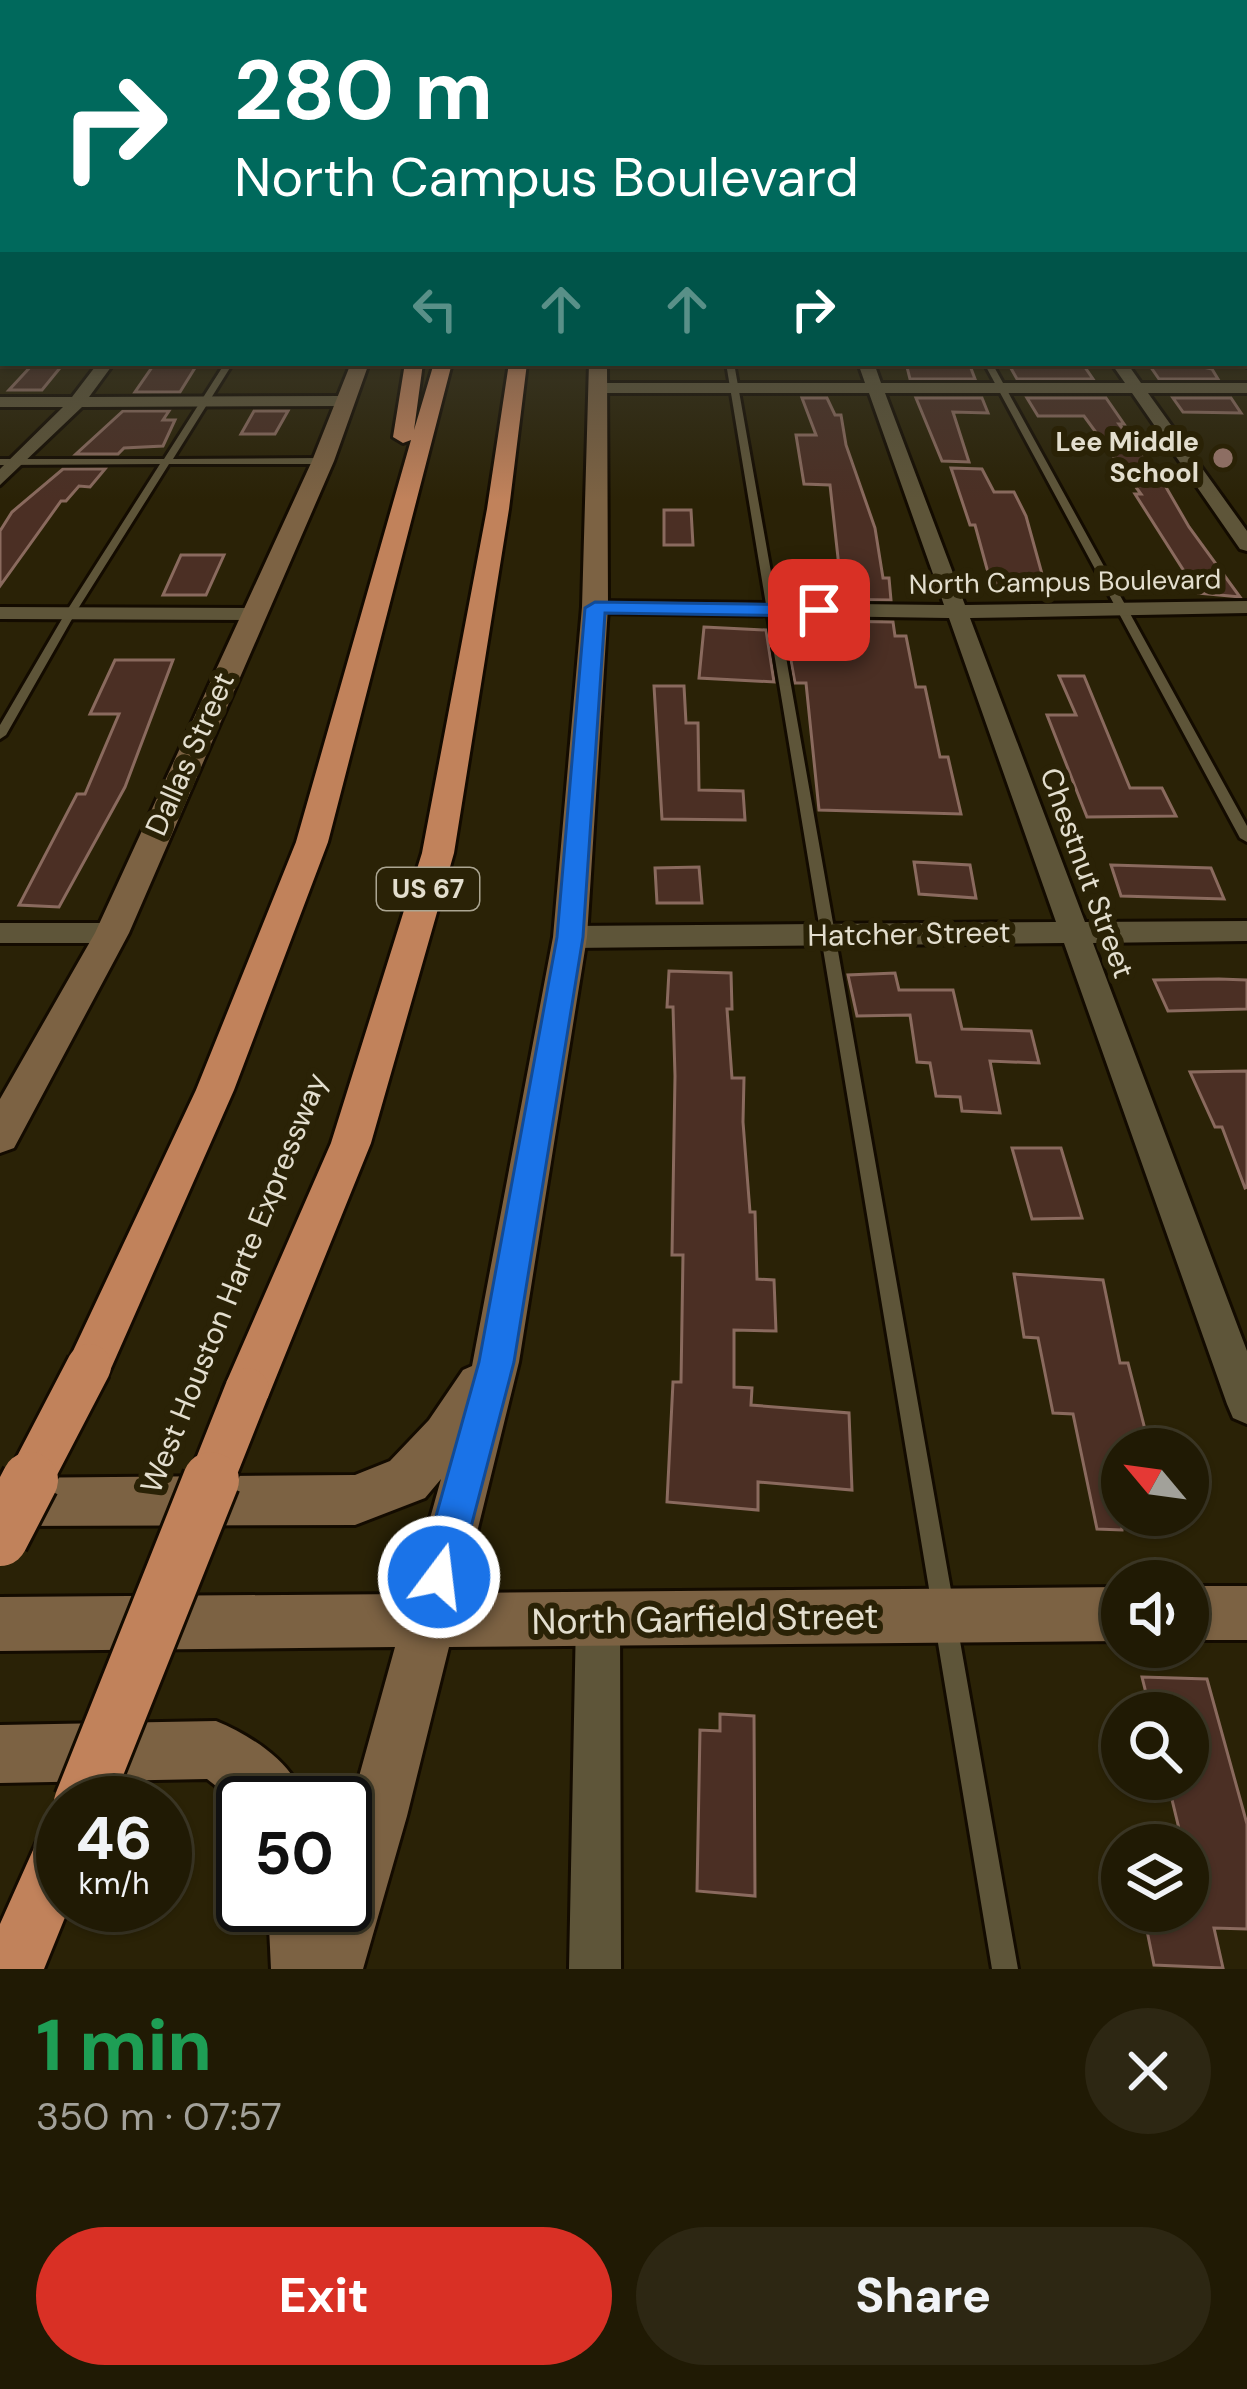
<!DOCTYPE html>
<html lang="en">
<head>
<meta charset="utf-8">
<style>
	body { margin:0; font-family:"DM Sans",sans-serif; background:#2d2713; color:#f1f3f6; height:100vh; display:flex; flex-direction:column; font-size:45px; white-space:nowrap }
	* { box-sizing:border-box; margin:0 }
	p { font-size:39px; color:#a2a19a }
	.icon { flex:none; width:66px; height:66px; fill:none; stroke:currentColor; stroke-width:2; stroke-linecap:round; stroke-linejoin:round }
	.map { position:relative; height:1969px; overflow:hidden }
	.details { display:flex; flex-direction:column; background:#201a04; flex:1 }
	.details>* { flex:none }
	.top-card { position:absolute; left:0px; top:0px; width:1248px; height:366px; box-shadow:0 3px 9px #0004,0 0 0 3px #3d3826; background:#00695c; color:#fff; overflow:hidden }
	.needle { width:78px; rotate:299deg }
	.buttons { position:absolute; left:1101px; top:1428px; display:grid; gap:24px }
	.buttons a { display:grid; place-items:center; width:108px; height:108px; border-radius:50%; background:#201a04; box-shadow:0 3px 9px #0004,0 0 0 3px #3d3826; font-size:60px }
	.speed { position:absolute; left:36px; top:1776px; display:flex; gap:24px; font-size:60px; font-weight:700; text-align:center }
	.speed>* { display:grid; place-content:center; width:156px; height:156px; border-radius:50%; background:#201a04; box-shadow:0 3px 9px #0004,0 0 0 3px #3d3826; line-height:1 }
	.speed small { font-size:30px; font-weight:400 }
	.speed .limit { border:6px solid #111; border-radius:18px; background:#fff; color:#111 }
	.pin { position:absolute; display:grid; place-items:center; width:102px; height:102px; color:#fff; margin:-51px; border-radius:24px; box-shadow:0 6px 18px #0006 }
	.me { position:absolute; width:132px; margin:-66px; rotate:15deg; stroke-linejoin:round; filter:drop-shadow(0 0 9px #0008) }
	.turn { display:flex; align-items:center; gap:42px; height:252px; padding:0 36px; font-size:54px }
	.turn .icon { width:156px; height:156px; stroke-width:2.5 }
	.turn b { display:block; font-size:84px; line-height:102px }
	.lanes { display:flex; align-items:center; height:114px; padding:0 36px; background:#0003; justify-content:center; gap:60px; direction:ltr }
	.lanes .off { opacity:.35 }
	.round { display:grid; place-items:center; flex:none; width:126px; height:126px; border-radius:63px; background:#2d2713 }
	.headline { display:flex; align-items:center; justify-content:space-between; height:204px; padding:0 36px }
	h1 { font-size:72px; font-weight:800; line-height:90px; color:#1e9e55 }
	.button { display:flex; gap:24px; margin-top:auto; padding:24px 36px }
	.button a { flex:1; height:138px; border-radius:72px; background:#d93025; color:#fff; font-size:48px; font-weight:800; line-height:138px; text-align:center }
	.button a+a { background:#2d2713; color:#f1f3f6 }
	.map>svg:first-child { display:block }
	.building { fill:#4b2f24; stroke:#8a6a5e; stroke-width:3 }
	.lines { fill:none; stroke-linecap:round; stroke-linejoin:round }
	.lane-casing { stroke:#130b00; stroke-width:6 }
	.street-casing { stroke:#130b00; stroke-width:6 }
	.secondary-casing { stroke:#130b00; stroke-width:6 }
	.highway-casing { stroke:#130b00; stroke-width:6 }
	.lane { fill:#5e5539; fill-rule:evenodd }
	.street { fill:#5e5539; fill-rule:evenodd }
	.secondary { fill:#7c6243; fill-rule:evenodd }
	.highway { fill:#c1825b; fill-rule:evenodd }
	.highway-bridge-far1-casing { stroke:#130b00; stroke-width:50; stroke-linecap:butt }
	.highway-bridge-casing { stroke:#130b00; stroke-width:62; stroke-linecap:butt }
	.highway-bridge-far1 { stroke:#c1825b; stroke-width:44 }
	.highway-bridge { stroke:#c1825b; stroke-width:56 }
	.route { fill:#1a73e8; stroke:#114b97; stroke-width:3 }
	.education-dot { fill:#8d6e63; stroke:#2a2206; stroke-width:4.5 }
	.labels { text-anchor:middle; stroke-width:12; stroke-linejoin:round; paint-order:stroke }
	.far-poi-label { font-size:27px; font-weight:bold; fill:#e3dece; stroke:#2a2206; text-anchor:end }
	.far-street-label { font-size:27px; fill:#e3dece; stroke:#2a2206 }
	.shield { fill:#2a2206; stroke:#aca692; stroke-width:3 }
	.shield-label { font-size:27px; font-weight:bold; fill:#e3dece }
	.street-label { font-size:30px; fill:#e3dece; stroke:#2a2206 }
	.near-street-label { font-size:36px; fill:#e3dece; stroke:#2a2206 }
</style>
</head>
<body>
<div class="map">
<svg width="1247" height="1969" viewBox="0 0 1247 1969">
	<rect width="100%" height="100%" fill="#2a2206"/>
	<!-- building -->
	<path class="building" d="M34 363H64L42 390H9Z
		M155 363H198L180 392H135Z
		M906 363H969L975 379H910Z
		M1008 363H1082L1093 379H1017Z
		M1148 363H1185L1212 369 1218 379H1159Z
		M802 398H827L835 415H841L846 445 875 528 883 578H889L891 600 822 599 821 575 840 576 830 485 804 484 796 435H816Z
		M916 398H982L988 413 953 412 969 462 942 461Z
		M1027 398H1106L1124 424H1119L1159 475 1189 527 1240 597 1198 593 1135 494H1141L1084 416H1038Z
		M1173 398H1231L1241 413 1183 412Z
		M123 411H169L163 420H175L163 446 124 448 118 454H76Z
		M254 411H288L275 434H241Z
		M951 468 982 469 994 492H1014L1026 516 1047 592 1002 593 987 569 975 525H970Z
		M63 469H105L90 487 79 486 66 501H61L0 586V531L12 512Z
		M664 510H691L693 545H664Z
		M181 555H224L206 595H163Z
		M823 621 893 622 895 636H906L916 687H925L940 757H948L961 814 819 810 806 683H795L786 633 823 634Z
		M704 627 766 630 774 682 699 678Z
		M115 660H173L125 787 59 907 19 905 77 794H85L119 714H90Z
		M1059 676H1084L1130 788H1162L1176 816 1087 817 1047 715H1076Z
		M654 686H684L686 723H698L699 790 743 791 745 820 662 819Z
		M914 862 970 865 976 898 919 894Z
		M1111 865 1211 868 1224 899 1121 896Z
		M699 867 702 903H657L655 868Z
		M669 971 731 973 732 1009H727L732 1078H744L743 1122 750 1212H755L757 1279 774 1280 776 1331 734 1330V1387L752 1388 751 1405 849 1413 852 1490 758 1482V1510L667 1502 673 1382H681L683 1255H672L675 1076 673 1007H667Z
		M895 973 899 990H953L962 1029 1031 1031 1039 1063 990 1061 1000 1113 962 1111 960 1097 936 1096 930 1063 917 1062 910 1015 857 1016 848 975Z
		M1219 979 1247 980V1009L1168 1011 1154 980Z
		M1247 1071V1187L1245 1188 1222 1127H1215L1190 1072Z
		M1012 1148H1061L1082 1218 1032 1219Z
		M1014 1274 1103 1280 1120 1363H1128L1150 1449H1122V1530L1097 1529 1073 1414 1053 1413 1038 1338 1024 1337Z
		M1142 1677 1207 1679 1247 1824V1929L1214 1928 1223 1968 1154 1965 1143 1911H1188V1845H1183L1167 1779H1188V1713H1151Z
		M720 1714 754 1716 755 1896 697 1891 700 1730 720 1731Z"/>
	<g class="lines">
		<defs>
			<path id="lane" d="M3 337V343L0 344V338Z
				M1245 361H1247V367L1241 363H1245Z
				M225 363H233L173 459 323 458 327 461 323 464H169L76 612 6 735 0 739V725L66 612 160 464 0 465V459H164Z
				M726 363H734L1018 1969H992Z
				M984 363H992L1247 826V842L1240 838Z"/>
			<path id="street" d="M3 229V238L0 239V230Z
				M1245 243 1247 244V253L1245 252Z
				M0 313H3V322H0Z
				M98 363H114L89 397 345 396 353 401 345 406 82 407 0 485V469L63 407H0V397H72Z
				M858 363H874L881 383H1125L1111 363H1127L1141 383H1247V393H1148L1247 531V551L1240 549 1132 393H885L965 605 1247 601V613L970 618 1085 922 1247 921V941L1093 943 1247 1351V1424L1233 1418 1227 1404 1064 943 570 948 556 937 570 926 1056 922 949 618 595 613 584 607 595 601 944 605 869 393H598L590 388 598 383H865Z
				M0 607 251 608 262 614 251 620 0 619Z
				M0 923H112L126 933 112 943H0Z
				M598 1597 614 1603 620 1619 621 1969H569L576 1619 582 1603Z"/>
			<path id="secondary" d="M351 363H369L334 461 129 933 14 1148 0 1153V1099L95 933 312 461Z
				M589 363H607L608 607 587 937 519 1362 462 1593 1122 1587V1641L449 1647 407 1816 363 1969H271L268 1905H345V1827L395 1647 0 1651V1597L409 1594 441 1479 425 1498 355 1525 4 1526 0 1524V1478L355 1475 390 1461 429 1420 463 1370 472 1366 553 937 582 607Z
				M1188 1586H1247V1640H1188Z
				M216 1721C252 1736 296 1764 305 1803H243V1807L207 1779 0 1783V1725Z"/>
			<path id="highway" d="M405 363H423L414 430 434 363H452L328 842 234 1090 105 1382 89 1389 73 1382 66 1366 196 1090 296 842 411 440 403 443 393 437Z
				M509 363H527L509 509 454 853 371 1143 264 1407 247 1413 230 1407 223 1390 331 1143 422 853 487 509Z
				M63 1821V1905H70L44 1969H0V1924L42 1830Z"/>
		</defs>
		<!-- lane casing -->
		<use href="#lane" class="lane-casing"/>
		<!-- street casing -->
		<use href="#street" class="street-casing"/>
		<!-- secondary casing -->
		<use href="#secondary" class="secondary-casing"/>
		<!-- highway casing -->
		<use href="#highway" class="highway-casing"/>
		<!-- lane -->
		<use href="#lane" class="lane"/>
		<!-- street -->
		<use href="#street" class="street"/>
		<!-- secondary -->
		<use href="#secondary" class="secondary"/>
		<!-- highway -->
		<use href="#highway" class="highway"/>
		<defs>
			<path id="highway-bridge-far1" d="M28 1483 89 1366
				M210 1483 247 1390"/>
			<path id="highway-bridge" d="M0 1538 30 1480
				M82 1803 211 1480"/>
		</defs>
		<!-- highway-bridge-far1 casing -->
		<use href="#highway-bridge-far1" class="highway-bridge-far1-casing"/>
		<!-- highway-bridge casing -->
		<use href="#highway-bridge" class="highway-bridge-casing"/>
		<!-- highway-bridge-far1 -->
		<use href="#highway-bridge-far1" class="highway-bridge-far1"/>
		<!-- highway-bridge -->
		<use href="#highway-bridge" class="highway-bridge"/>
	</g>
	<!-- sky -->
	<linearGradient id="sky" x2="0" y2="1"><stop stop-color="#171303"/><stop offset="0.45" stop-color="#44443b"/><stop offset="1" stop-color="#44443b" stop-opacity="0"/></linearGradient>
	<rect width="1247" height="500" fill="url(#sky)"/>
	<!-- route -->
	<path class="route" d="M595 602 819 605 829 610 819 616 605 613 583 937 514 1362 458 1577 453 1591 439 1597 425 1591 419 1577 479 1362 557 937 585 608Z"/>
	<!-- markers -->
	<circle class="education-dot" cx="1223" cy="458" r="12"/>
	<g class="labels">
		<!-- far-poi labels -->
		<g class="far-poi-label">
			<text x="1199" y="451">Lee Middle<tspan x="1199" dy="31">School</tspan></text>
		</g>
		<!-- far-street labels -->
		<g class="far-street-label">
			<text transform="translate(1065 582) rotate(-1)" y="9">North Campus Boulevard</text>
		</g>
		<!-- shield labels -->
		<rect class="shield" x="377" y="868" width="102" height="42" rx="9"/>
		<g class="shield-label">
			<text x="428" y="898">US 67</text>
		</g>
		<!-- street labels -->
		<g class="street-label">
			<text transform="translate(190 754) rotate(-66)" y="10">Dallas Street</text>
			<text transform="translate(1087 873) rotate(70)" y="10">Chestnut Street</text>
			<text transform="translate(909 934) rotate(-1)" y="10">Hatcher Street</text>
			<text transform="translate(234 1283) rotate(-68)" y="10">West Houston Harte Expressway</text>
		</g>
		<!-- near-street labels -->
		<g class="near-street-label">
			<text transform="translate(705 1618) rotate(-1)" y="13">North Garfield Street</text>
		</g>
	</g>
</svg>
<div class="buttons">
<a><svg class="needle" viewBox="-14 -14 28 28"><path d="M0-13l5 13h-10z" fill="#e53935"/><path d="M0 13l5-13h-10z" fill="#a2a19a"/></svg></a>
<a><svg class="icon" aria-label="sound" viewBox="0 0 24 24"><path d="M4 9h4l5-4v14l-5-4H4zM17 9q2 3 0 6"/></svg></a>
<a><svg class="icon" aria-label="search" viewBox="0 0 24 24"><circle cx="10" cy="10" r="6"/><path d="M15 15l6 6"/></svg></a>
<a><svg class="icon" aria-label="layers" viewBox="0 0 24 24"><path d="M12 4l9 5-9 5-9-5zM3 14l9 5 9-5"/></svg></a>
</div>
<div class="speed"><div>46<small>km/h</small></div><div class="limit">50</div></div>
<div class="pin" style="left:819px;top:610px;background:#d93025"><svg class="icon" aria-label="arrive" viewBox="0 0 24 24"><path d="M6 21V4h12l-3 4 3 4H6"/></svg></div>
<svg class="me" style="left:439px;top:1577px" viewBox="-20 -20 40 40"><circle r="17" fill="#1a73e8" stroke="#fff" stroke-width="3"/><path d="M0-11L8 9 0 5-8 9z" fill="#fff"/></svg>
<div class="top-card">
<div class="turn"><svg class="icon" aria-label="right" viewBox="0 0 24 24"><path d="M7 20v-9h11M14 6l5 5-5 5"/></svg><div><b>280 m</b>North Campus Boulevard</div></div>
<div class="lanes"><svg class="icon off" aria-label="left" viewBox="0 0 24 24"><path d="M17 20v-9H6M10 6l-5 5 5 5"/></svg><svg class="icon off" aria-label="ahead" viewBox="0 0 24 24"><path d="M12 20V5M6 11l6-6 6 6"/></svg><svg class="icon off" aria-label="ahead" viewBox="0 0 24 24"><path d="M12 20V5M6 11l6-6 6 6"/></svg><svg class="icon" aria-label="right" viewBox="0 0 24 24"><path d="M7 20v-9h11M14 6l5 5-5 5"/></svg></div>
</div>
</div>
<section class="details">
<div class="headline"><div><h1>1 min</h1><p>350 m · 07:57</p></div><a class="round"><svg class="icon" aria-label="close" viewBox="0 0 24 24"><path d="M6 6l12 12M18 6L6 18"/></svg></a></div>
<div class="button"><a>Exit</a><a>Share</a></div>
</section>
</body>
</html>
